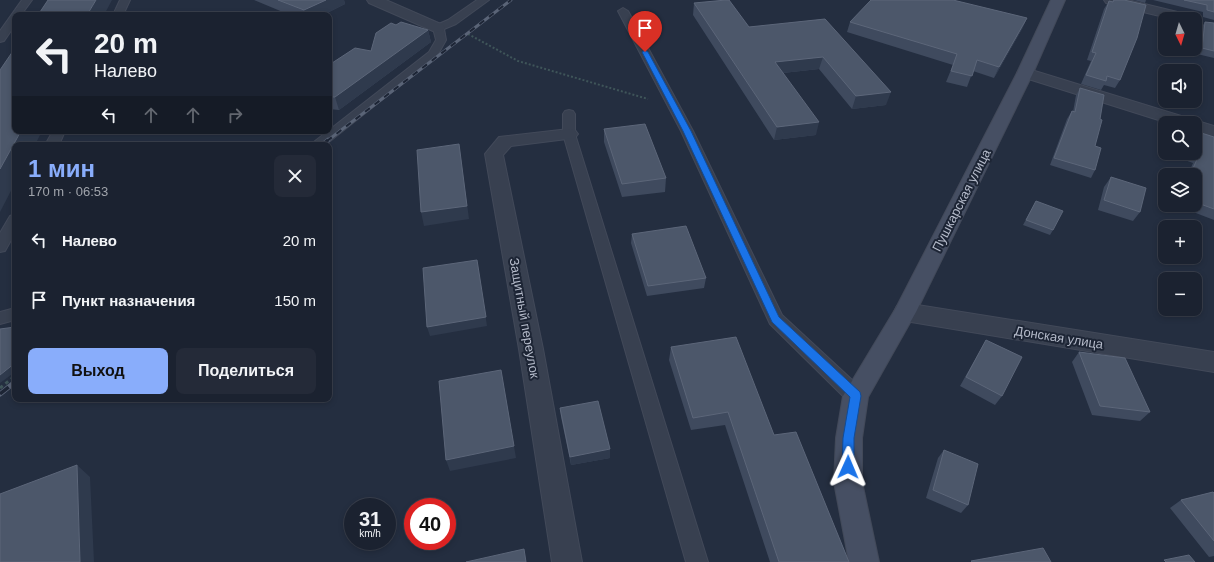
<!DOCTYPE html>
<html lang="ru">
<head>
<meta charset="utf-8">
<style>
	body { margin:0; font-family:Arial,sans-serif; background:#242a38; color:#f1f3f6; height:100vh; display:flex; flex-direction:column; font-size:15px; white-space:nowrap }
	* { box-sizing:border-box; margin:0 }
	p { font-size:13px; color:#a0a4ab }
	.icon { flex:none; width:22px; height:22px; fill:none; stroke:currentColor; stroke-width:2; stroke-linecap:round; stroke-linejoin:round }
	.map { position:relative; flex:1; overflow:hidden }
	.sheet { position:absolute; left:12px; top:142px; width:320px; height:260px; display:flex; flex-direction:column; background:#1b2230; border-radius:8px; box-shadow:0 2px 6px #0003,0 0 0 1px #393f4c }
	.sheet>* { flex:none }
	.banner { position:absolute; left:12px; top:12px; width:320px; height:122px; border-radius:8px; box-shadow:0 2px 6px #0003,0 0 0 1px #393f4c; background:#1b2230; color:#f1f3f6; overflow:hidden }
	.needle { width:26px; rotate:175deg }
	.buttons { position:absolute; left:1158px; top:12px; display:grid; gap:8px }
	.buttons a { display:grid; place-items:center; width:44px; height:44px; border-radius:8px; background:#1b2230; box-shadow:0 2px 6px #0003,0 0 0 1px #393f4c; font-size:20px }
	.speed { position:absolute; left:344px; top:498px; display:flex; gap:8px; font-size:20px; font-weight:700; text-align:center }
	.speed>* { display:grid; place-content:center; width:52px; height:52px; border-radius:50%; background:#1b2230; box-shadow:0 2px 6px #0003,0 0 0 1px #393f4c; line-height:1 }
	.speed small { font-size:10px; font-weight:400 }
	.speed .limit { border:6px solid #d22; background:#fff; color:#111 }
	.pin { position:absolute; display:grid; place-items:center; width:34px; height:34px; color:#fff; margin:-41px -17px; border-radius:50% 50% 50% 0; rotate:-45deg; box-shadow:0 0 4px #0007 }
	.pin .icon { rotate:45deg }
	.me { position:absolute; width:44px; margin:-22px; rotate:1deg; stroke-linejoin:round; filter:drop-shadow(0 0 3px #0008) }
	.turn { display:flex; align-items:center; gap:14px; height:84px; padding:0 16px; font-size:18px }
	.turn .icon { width:52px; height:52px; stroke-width:2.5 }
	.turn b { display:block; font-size:28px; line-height:34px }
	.lanes { display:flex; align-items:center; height:38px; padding:0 16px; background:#0003; justify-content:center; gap:20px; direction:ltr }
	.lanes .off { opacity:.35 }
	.round { display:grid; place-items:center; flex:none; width:42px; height:42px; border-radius:8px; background:#242a38 }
	.head { display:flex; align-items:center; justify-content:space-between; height:68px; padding:0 16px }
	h1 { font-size:24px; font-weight:800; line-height:30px; color:#89adfb }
	.primary-button { display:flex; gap:8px; margin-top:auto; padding:8px 16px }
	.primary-button a { flex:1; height:46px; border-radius:8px; background:#89adfb; color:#111; font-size:16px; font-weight:800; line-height:46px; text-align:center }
	.primary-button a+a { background:#242a38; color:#f1f3f6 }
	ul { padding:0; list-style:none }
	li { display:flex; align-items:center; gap:12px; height:60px; padding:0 16px }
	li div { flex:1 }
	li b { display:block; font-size:15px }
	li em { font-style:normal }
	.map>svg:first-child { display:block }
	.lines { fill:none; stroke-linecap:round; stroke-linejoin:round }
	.lane-casing { stroke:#424959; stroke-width:2 }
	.street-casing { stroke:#424959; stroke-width:2 }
	.secondary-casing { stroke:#424959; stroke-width:2 }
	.path-far1 { stroke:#3f5559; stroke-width:2; stroke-dasharray:2 2; stroke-linecap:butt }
	.path { stroke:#3f5559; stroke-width:3; stroke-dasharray:3.5 3.5; stroke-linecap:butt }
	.lane { fill:#384050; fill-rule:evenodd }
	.street { fill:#384050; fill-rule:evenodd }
	.secondary { fill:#464f63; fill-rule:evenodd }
	.rail-far2-casing { stroke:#5a6477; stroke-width:3 }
	.rail-far1-casing { stroke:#5a6477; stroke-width:4.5 }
	.rail-casing { stroke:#5a6477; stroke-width:5 }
	.rail-far2 { stroke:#1d2535; stroke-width:2; stroke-dasharray:6; stroke-linecap:butt }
	.rail-far1 { stroke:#1d2535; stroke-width:3; stroke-dasharray:8; stroke-linecap:butt }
	.rail { stroke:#1d2535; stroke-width:3.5; stroke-dasharray:11; stroke-linecap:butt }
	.wall { fill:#3f4a5e }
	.shaded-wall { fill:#2f3a4d }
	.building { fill:#4c576a; stroke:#5c6679 }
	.route { fill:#1a73e8; stroke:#114b97 }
	.labels { text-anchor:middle; stroke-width:4; stroke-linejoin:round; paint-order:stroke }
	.street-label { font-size:13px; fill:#b5bbca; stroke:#1d2535 }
</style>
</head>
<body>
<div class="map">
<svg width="1214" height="562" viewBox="0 0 1214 562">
	<rect width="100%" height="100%" fill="#242e40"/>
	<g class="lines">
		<defs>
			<path id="lane" d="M22 0H32L21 15H15V25L4 41 0 42V31Z
				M120 0H130L123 15H113Z
				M477 0H489L456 24 444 29 446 40 437 56 325 145H310L429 52 436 40 433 28 434 26 448 20Z
				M623 8 628 11 693 131 782 315 863 390 865 396 863 402 856 404 849 402 770 324 681 131 618 11Z
				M569 110 573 111 575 114V134L708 562H686L563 134V114L565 111Z
				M53 131H65L59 145H45Z
				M15 214V233L5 251 0 252V233L10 216Z
				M15 308V320L0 324V312Z"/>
			<path id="street" d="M367 0H386L443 25 445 28 443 31 438 32 433 31 369 3Z
				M1104 0H1128L1194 16 1196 19 1195 21V19H1172L1106 3Z
				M1025 68 1214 126V137L1195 132V123H1168L1019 76 1017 73 1019 70Z
				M569 129 575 130 578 134 575 138 511 146 503 155 543 349 582 562H552L519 349 485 154 499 137Z
				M905 303 1214 352V372L905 321 897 318 894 312 897 306Z"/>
			<path id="secondary" d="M1051 0H1065L1033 73 916 312 868 397 862 438V482L879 562H849L834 482 836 438 843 396 896 308 1017 73Z"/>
		</defs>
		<!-- lane casing -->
		<use href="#lane" class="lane-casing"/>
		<!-- street casing -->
		<use href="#street" class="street-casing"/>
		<!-- secondary casing -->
		<use href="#secondary" class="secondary-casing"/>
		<!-- path-far1 -->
		<path class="path-far1" d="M468 34 518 61 648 99"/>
		<!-- path -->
		<path class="path" d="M0 388 15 376"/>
		<!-- lane -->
		<use href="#lane" class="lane"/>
		<!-- street -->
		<use href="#street" class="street"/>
		<!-- secondary -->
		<use href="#secondary" class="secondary"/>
		<defs>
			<path id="rail-far2" d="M327 141 511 0"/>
			<path id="rail-far1" d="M322 145 328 140"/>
			<path id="rail" d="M0 394 15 382"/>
		</defs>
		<!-- rail-far2 casing -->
		<use href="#rail-far2" class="rail-far2-casing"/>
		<!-- rail-far1 casing -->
		<use href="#rail-far1" class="rail-far1-casing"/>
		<!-- rail casing -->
		<use href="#rail" class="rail-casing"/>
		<!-- rail-far2 -->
		<use href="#rail-far2" class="rail-far2"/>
		<!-- rail-far1 -->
		<use href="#rail-far1" class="rail-far1"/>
		<!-- rail -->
		<use href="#rail" class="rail"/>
	</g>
	<!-- wall -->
	<path class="wall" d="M254 0H344L345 4 323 15H290Z
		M1113 0H1124L1120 80 1115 88 1104 85 1101 90 1081 84 1091 61 1087 60 1104 9 1109 1 1112 2Z
		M1134 0H1146L1145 3Z
		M1153 0H1214V20L1203 17V12Z
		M694 3 749 27 825 19 886 105 852 109 819 69 783 73 816 135 774 140 693 15Z
		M1027 18 1022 29 994 78 973 71 967 87 946 82 953 65 847 32 850 22Z
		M1205 22 1214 23V58L1197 54 1201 28Z
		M396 25 428 30 431 42 339 110 329 109V65L371 51Z
		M1080 88 1095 146V170L1091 178 1050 165 1067 119 1072 111 1073 112 1076 95Z
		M604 129 666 178 665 192 622 197 604 142Z
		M1214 137V220L1175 205H1195V175H1188L1193 163 1176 157 1177 153H1195Z
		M1111 177 1140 212 1133 221 1098 210 1104 187Z
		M1036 201 1053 230 1050 235 1023 225Z
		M632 234 706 278 704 288 647 296 631 243Z
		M986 340 1002 396 995 405 960 386Z
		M671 347 774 435 849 562H770L725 425 691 430 669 360Z
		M1079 352 1150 412 1140 421 1092 415 1072 362Z
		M560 408 610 458 571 465 561 417Z
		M944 450 968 505 961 513 926 498 938 458Z
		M1214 493V556L1209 557 1170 508 1181 500Z"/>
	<!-- shaded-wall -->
	<path class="shaded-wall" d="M96 0H112L104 15H87Z
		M326 0H344L345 4 323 15H305L304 10Z
		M1027 18 1022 29 994 78 999 67Z
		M428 30 431 42 339 110 335 97Z
		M823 57 819 69 773 74 775 62Z
		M891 92 886 105 852 109 856 96Z
		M819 122 816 135 774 140 777 127Z
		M21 131H42L35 145H15V183L0 212V169Z
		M459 144 461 158 469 219 424 226 421 212Z
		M477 260 487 326 430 336 427 327Z
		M15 363V372L0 383V375Z
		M501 370 516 458 450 471 446 460Z
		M610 449V458L571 465 570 457Z
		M77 465 90 477 94 562H80Z"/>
	<!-- building -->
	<path class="building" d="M48 0H96L87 15H38Z
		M278 0H326L304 10Z
		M726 0H729L749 27 825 19 891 92 856 96 823 57 775 62 819 122 777 127 694 3Z
		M871 0H953L1027 18 999 67 977 60 972 76 951 71 957 54 850 22Z
		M1114 0H1124L1146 5 1137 38 1120 80 1107 76 1106 81 1086 75 1096 53 1092 52 1109 1 1113 2Z
		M1184 0H1214V12L1207 10V5Z
		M401 22 428 30 335 97H329V65L355 48 371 51 376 33 391 23 396 25Z
		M1205 22 1214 23V51L1202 48Z
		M15 48V131H21L0 169V70Z
		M1080 88 1104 95 1100 119 1102 120 1095 146 1101 148 1095 170 1054 158 1072 111 1075 112Z
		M645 124 666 178 622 184 604 129Z
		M1195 131 1214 137V209L1195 202V175H1190L1199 155 1194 153H1195Z
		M459 144 467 206 421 212 417 150Z
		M1111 177 1146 188 1140 212 1104 200Z
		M1036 201 1063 211 1053 230 1026 220Z
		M686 226 706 278 648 286 632 234Z
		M477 260 486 317 427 327 423 268Z
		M15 327V363L0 375V329Z
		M736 337 774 435 796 432 849 562H779L728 412 693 418 671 347Z
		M986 340 1022 357 1002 396 966 377Z
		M1079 352 1125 358 1150 412 1100 406Z
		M501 370 514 446 446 460 439 381Z
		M598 401 610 449 570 457 560 408Z
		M944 450 978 464 968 505 933 490Z
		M77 465 80 562H0V494Z
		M1213 492 1214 493V541L1181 500Z
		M1043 548 1051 562H972L971 561Z
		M524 549 526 562H466Z
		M1189 555 1195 562H1166L1164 560Z"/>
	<!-- route -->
	<path class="route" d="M645 50 648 52 691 131 779 317 860 392 861 396 854 438V467L852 471 848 472 844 471 842 467 843 438 850 397 772 322 683 131 642 52Z"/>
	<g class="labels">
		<!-- street labels -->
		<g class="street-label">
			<text transform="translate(961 200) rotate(-63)" y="5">Пушкарская улица</text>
			<text transform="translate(525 318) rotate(80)" y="5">Защитный переулок</text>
			<text transform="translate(1059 337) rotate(9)" y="5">Донская улица</text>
		</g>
	</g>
</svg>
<div class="buttons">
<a><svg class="needle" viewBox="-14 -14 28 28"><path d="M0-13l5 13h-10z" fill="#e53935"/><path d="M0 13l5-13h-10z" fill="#a0a4ab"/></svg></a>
<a><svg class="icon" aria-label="sound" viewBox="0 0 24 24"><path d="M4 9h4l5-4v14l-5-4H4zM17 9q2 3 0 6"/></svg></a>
<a><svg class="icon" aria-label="search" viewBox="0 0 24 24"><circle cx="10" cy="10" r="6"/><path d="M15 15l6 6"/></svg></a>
<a><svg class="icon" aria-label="layers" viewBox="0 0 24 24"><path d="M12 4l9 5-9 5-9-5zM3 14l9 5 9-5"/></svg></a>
<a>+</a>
<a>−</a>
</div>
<div class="speed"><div>31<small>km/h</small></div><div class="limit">40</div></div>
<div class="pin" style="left:645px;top:52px;background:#d93025"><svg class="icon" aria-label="arrive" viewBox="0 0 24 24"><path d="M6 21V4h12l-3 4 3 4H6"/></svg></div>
<svg class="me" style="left:848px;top:467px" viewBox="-20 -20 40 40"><path d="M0-17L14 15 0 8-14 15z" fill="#1a73e8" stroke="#fff" stroke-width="4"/></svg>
<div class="banner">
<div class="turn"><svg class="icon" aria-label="left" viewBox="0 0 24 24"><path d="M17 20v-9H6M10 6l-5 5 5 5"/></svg><div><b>20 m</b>Налево</div></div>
<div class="lanes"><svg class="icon" aria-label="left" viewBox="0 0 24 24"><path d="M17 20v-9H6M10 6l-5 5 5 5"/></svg><svg class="icon off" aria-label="ahead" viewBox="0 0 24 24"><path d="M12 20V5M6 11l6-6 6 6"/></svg><svg class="icon off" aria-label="ahead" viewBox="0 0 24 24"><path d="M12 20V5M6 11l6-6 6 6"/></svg><svg class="icon off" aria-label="right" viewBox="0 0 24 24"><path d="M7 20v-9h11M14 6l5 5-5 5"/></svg></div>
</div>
<section class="sheet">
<div class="head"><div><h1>1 мин</h1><p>170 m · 06:53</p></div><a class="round"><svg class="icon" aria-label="close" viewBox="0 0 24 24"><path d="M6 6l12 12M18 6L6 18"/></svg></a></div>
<ul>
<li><svg class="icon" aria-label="left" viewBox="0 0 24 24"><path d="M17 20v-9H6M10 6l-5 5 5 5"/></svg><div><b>Налево</b></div><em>20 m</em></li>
<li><svg class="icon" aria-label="arrive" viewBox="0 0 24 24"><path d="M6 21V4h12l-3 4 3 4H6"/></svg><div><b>Пункт назначения</b></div><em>150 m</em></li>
</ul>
<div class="primary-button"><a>Выход</a><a>Поделиться</a></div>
</section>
</div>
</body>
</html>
